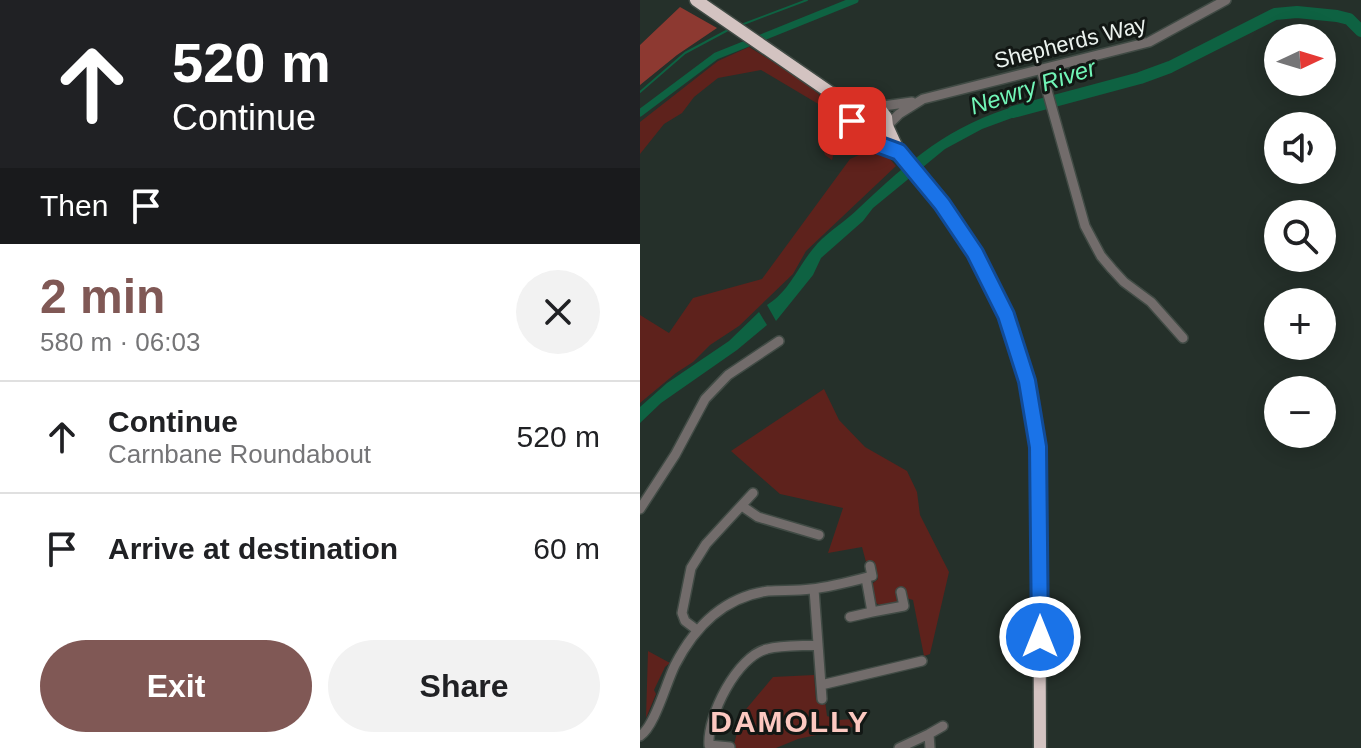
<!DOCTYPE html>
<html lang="en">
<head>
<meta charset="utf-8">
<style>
	body { margin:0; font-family:Arial,sans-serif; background:#f2f2f2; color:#202124; height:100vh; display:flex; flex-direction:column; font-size:30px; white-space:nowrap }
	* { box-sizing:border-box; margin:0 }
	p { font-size:26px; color:#757577 }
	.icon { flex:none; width:44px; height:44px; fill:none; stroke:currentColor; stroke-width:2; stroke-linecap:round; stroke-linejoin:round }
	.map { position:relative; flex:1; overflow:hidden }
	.drawer { display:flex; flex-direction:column; background:#fff; width:640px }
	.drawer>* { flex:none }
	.guide { background:#202124; color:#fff; overflow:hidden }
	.needle { width:52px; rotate:86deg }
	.controls { position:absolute; left:624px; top:24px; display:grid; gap:16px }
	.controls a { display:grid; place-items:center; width:72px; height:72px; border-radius:50%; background:#fff; box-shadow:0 4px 20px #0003; font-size:40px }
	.pin { position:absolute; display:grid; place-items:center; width:68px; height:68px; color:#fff; margin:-34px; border-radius:16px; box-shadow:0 4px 12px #0006 }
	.me { position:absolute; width:88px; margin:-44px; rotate:0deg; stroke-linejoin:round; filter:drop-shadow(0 0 6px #0008) }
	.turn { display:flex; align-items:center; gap:28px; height:168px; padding:0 40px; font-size:36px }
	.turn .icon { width:104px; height:104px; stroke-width:2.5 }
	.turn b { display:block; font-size:56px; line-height:68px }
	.then { display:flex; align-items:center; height:76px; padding:0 40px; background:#0003; gap:16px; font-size:30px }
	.round { display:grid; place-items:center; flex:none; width:84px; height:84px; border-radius:42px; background:#f2f2f2 }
	.summary { display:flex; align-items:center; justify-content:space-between; height:136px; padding:0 40px }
	h1 { font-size:48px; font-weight:700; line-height:60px; color:#805855 }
	.button { display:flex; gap:16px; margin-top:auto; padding:16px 40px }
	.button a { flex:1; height:92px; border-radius:48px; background:#805855; color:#fff; font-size:32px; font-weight:700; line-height:92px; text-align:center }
	.button a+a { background:#f2f2f2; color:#202124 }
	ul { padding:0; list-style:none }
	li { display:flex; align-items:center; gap:24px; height:112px; padding:0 40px; border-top:2px solid #e0e0e0 }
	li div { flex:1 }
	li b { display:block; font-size:30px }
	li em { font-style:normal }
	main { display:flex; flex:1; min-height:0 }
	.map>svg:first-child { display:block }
	.green { fill:#5e221c }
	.forest { fill:#8d3931 }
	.water { fill:#0e6242 }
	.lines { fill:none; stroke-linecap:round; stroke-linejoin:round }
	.stream { stroke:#0e6242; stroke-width:2 }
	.canal { stroke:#0e6242; stroke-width:7 }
	.river { stroke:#0e6242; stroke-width:12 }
	.minor-casing { stroke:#414b45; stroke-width:12 }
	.highway-casing { stroke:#414b45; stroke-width:15 }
	.minor { stroke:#726c6b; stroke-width:9 }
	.highway { stroke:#d3c3c1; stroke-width:12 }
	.route-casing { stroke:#114b97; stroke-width:20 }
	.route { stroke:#1a73e8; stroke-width:14 }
	.labels { text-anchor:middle; stroke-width:6; stroke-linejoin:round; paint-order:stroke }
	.street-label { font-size:22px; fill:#ebf2ee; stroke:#121714 }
	.water-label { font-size:24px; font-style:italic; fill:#71f5b7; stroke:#121714 }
	.district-label { font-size:30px; font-weight:bold; letter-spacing:2px; fill:#fcc8c0; stroke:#121714 }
</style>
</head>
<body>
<main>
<section class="drawer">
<div class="guide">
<div class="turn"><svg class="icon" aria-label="ahead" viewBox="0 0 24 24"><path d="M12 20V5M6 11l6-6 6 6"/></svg><div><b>520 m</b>Continue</div></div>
<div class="then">Then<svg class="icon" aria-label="arrive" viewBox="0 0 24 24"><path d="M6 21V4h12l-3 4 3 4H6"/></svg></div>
</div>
<div class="summary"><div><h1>2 min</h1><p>580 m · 06:03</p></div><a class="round"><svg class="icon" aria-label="close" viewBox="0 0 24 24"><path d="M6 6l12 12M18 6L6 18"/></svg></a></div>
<ul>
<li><svg class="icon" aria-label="ahead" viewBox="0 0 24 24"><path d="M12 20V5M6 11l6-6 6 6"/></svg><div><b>Continue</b><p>Carnbane Roundabout</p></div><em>520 m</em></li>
<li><svg class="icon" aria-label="arrive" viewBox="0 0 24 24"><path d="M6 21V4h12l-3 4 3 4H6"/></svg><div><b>Arrive at destination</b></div><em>60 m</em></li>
</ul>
<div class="button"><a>Exit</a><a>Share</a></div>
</section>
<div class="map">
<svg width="721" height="748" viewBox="0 0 721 748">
	<rect width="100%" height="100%" fill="#25302a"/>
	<!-- green -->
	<path class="green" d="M109 47C141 67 185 89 202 124L192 160 185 155 178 133 187 116 180 105 121 70 78 78 54 97 42 113 24 124 0 154V122L78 61Z
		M230 150 248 157 256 166 166 251 153 274 99 326 70 345 53 362 36 373 0 403V315L29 333 53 298 122 279 210 159Z
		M184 389 199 420 225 447 267 471 277 492 280 515 309 572 290 654 284 656 273 600 266 598 264 590 256 591 257 602 241 606 236 603 232 584 238 579 234 561 226 562 222 547 188 553 203 508 140 494 91 451Z
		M8 651 30 663 25 667 14 690 16 694 6 718Z
		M174 675 176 700 185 701 187 716 198 720 212 719 213 727 158 739 136 748H93L102 714 133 677Z"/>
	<!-- forest -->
	<path class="forest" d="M40 7 77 28 37 55 0 85V45Z"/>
	<!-- water -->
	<path class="water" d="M383 104 388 112 342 129 305 149 233 208 223 221 181 258 173 275 136 321 127 305C151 290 158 265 177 244 189 231 206 221 219 208 271 159 312 123 383 104Z
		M119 312 127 325 97 350 21 403 0 423V407L27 383 89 341Z"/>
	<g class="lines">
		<!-- stream -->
		<path class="stream" d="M101 25 167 0
			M0 92 45 53 88 30"/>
		<!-- canal -->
		<path class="canal" d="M0 113 76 56 215 0"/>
		<!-- river -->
		<path class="river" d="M373 112 500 78 530 67 635 14 657 12 697 16 709 19 721 31"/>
		<defs>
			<path id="minor" d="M401 69 445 226 461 256 472 269 484 282 511 302 543 338
				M236 107 272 102
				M247 126 259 114 283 99 509 42 586 0
				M102 506 118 517 179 535
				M0 509 35 455 65 399 88 375 139 341
				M226 578 232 612 264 606 261 592
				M174 589 182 699
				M210 617 232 612
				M57 630 45 621 42 613 51 568 66 544 113 493
				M181 685 282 661
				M289 734 303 726
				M0 736C15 726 26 683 35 665 55 626 84 597 128 591 142 590 157 591 171 589 191 587 213 581 232 576L230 566
				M90 747 69 745C67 716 97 656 127 649 142 645 161 646 177 645
				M259 748 289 734 290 748"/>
			<path id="highway" d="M56 0 191 93 221 105 240 109 246 117 247 126 259 152 302 204 335 253 366 315 387 381 399 463 400 748
				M193 96 208 114 217 135 259 152"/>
		</defs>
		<!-- minor casing -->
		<use href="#minor" class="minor-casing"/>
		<!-- highway casing -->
		<use href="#highway" class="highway-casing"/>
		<!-- minor -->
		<use href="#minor" class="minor"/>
		<!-- highway -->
		<use href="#highway" class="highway"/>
	</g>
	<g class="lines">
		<defs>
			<path id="route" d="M212 121 214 131 221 138 259 152 302 204 335 253 366 315 387 381 398 447 400 637"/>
		</defs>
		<!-- route casing -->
		<use href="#route" class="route-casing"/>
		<!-- route -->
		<use href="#route" class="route"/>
	</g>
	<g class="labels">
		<!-- street labels -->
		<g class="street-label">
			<text transform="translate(430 42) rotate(-14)" y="8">Shepherds Way</text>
		</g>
		<!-- water labels -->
		<g class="water-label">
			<text transform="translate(393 87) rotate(-18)" y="8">Newry River</text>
		</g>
		<!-- district labels -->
		<g class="district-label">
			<text x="150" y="732">DAMOLLY</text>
		</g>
	</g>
</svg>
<div class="controls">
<a><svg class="needle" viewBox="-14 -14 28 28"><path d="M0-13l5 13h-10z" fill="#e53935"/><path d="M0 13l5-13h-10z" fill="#757577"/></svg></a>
<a><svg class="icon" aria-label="sound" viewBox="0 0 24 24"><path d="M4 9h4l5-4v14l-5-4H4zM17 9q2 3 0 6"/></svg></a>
<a><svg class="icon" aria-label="search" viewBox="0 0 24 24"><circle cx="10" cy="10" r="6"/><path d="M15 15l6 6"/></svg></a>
<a>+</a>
<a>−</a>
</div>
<div class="pin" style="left:212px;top:121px;background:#d93025"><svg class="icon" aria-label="arrive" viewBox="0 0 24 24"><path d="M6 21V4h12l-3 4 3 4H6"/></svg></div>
<svg class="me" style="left:400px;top:637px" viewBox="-20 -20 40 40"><circle r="17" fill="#1a73e8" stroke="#fff" stroke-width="3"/><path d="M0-11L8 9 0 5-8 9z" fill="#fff"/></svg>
</div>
</main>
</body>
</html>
